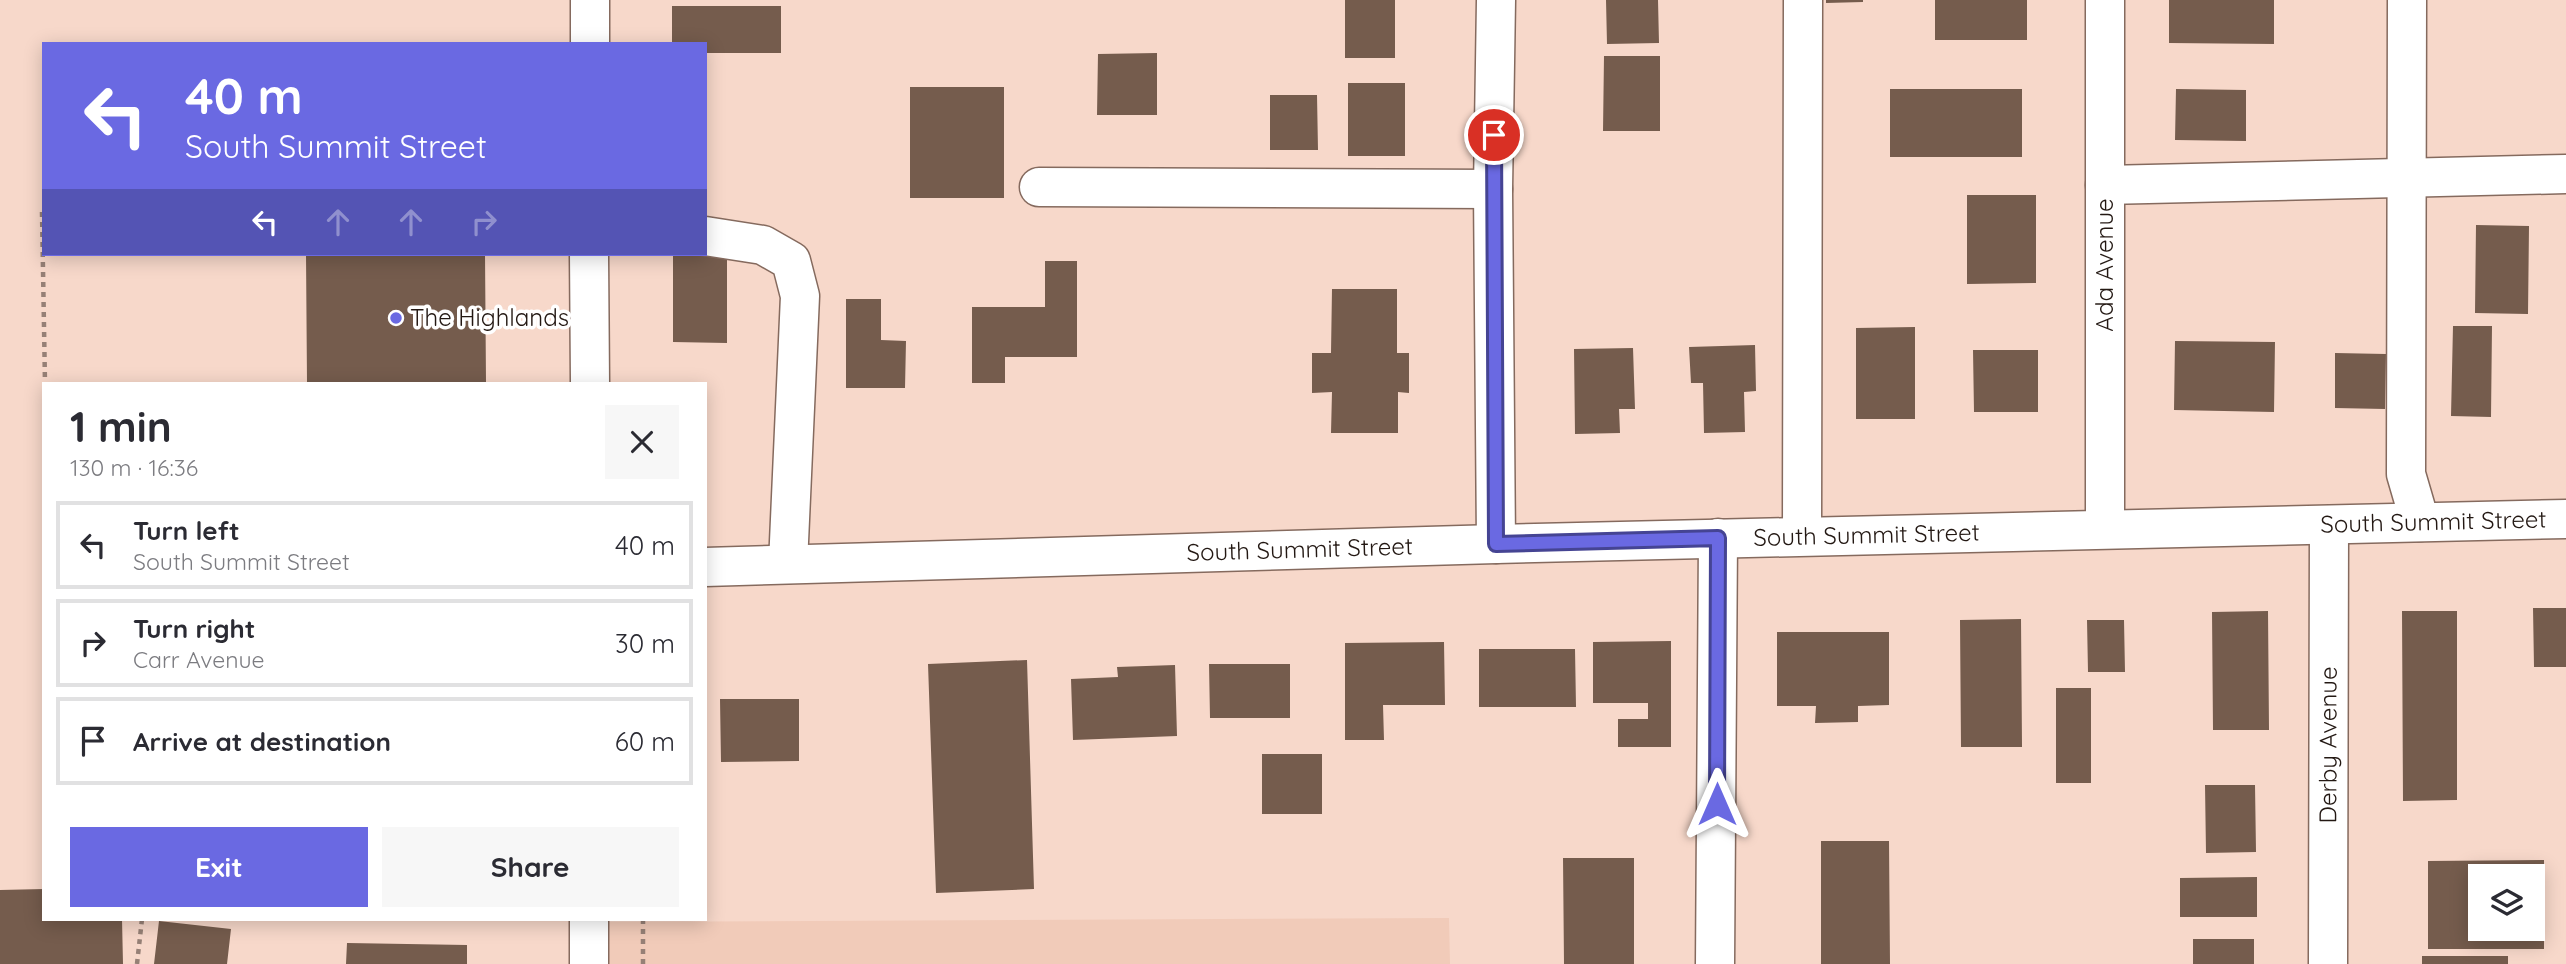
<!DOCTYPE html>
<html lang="en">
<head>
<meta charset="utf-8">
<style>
	body { margin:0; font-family:Quicksand,sans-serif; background:#f7f7f7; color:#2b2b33; height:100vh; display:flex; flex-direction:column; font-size:26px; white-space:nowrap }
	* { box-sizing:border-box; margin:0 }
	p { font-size:23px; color:#7c7c81 }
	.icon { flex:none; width:38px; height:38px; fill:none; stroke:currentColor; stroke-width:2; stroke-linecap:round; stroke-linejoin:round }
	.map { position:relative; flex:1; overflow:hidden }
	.details { position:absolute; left:42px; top:382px; width:665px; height:539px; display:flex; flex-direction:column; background:#fff; border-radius:0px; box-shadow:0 4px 18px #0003 }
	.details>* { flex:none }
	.top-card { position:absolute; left:42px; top:42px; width:665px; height:214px; border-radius:0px; box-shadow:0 4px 18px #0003; background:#6a69e2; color:#fff; overflow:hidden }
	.fabs { position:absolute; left:2468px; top:864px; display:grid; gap:14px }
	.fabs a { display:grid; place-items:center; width:77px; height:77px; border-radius:0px; background:#fff; box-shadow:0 4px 18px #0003; font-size:35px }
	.pin { position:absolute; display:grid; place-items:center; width:60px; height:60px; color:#fff; margin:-30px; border:4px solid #fff; border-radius:50%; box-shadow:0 2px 7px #0007 }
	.me { position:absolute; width:77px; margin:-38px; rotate:0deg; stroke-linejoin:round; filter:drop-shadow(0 0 5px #0008) }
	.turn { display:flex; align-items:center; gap:24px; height:147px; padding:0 28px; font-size:32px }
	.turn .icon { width:91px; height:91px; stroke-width:2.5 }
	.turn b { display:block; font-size:49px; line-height:60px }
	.lanes { display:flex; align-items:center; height:66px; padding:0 28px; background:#0003; justify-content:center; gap:35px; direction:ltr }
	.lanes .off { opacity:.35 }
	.round { display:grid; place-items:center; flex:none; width:74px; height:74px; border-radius:0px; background:#f7f7f7 }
	.headline { display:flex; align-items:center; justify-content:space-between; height:119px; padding:0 28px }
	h1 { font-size:42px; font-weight:700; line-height:52px }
	.cta { display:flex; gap:14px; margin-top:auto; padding:14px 28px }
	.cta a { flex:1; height:80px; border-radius:0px; background:#6a69e2; color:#fff; font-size:28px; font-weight:700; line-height:80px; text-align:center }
	.cta a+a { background:#f7f7f7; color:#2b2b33 }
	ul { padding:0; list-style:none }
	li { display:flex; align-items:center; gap:21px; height:88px; margin:0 14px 10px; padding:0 14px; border:4px solid #e1e1e2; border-radius:0px }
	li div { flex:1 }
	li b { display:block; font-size:26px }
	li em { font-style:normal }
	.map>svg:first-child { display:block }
	.built { fill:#f1cbb9 }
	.building { fill:#755c4d; fill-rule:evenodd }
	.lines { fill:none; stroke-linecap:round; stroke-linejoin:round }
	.minor-casing { stroke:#856a5e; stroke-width:41 }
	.major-casing { stroke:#856a5e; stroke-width:41 }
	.path { stroke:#968076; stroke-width:4.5; stroke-dasharray:5 5; stroke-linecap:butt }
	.minor { stroke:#fff; stroke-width:38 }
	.major { stroke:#fff; stroke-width:38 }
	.route-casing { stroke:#454493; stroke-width:18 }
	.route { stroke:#6a69e2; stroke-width:12 }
	.poi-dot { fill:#6a69e2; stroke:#fff; stroke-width:2.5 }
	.labels { text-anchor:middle; stroke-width:7; stroke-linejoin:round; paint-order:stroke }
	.street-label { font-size:24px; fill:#231813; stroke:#fff }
	.poi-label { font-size:24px; fill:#231813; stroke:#fff; text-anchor:start }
</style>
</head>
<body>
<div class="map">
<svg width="2566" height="964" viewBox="0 0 2566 964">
	<rect width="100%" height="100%" fill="#f7d8ca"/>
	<!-- built -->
	<path class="built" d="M1449 918 1450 964H589V922Z"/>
	<!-- building -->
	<path class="building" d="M1345 0H1395V58H1345Z
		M1606 0H1658L1659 43 1607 44Z
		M1826 0H1863V2L1826 3Z
		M1935 0H2027V40H1935Z
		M2169 0H2274V44L2169 43Z
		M672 6H781V53H705V44H672Z
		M1157 53V115H1097L1098 54Z
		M1604 56H1660V131H1603Z
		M1348 83H1405V156H1348Z
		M910 87H1004V198H910Z
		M1890 89H2022V157H1890Z
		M2176 89 2246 90V141L2175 140Z
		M1270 95H1317L1318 150H1270Z
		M1967 195H2036V283L1967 284Z
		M2476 225 2529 226 2528 314 2475 313Z
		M727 251V343L673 342V254Z
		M306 254H485L486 383H307Z
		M1045 261H1077V357H1005V383H972V307H1045Z
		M1332 289H1397V353H1409V393L1398 392V433H1331L1332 392 1312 393V353H1331Z
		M846 299H881V340L906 341 905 388H846Z
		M2453 326H2492L2491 417 2451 416Z
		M1915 327V419H1856V328Z
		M2175 341 2275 342 2274 412 2174 410Z
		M1755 345 1756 391 1744 392 1745 432 1704 433 1703 383H1691L1689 347Z
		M1633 348 1635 409H1619L1620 433 1575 434 1574 349Z
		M1973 350H2038V412H1974Z
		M2335 353 2386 354 2385 409 2335 408Z
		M2533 608H2566V667H2534Z
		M2268 611 2269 730H2213L2212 612Z
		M2402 611H2457V800L2403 801Z
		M2021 619 2022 747H1961L1960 620Z
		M2087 620H2124L2125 672H2088Z
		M1777 632H1889V705L1858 706V722L1815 723 1816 706H1777Z
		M1671 641V747H1618V719H1648V703H1593V642Z
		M1444 642 1445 705H1383L1384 740H1345V643Z
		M1479 649H1575L1576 707H1479Z
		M1027 660 1034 889 936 893 928 664Z
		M1209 664H1290V718H1210Z
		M1175 665 1177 736 1073 740 1071 679 1118 677 1117 667Z
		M2056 688H2091V783H2056Z
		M720 699H799V761L721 762Z
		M1262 754H1322V814H1262Z
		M2205 785H2255L2256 852 2206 853Z
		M1821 841H1889L1890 964H1821Z
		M1563 858H1634V964H1564Z
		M2544 860V949H2428V861ZM2480 877H2532V929H2480Z
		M2257 877V917H2180V878Z
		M44 889V919H122L123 964H0V890Z
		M159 921 231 929 227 964H154Z
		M2193 939H2254V964H2193Z
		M347 943 467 945V964H346Z
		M2422 956H2508V964H2422Z"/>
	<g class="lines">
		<defs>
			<g id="minor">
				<path d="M1496 0 1493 189 1496 544"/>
				<path d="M2105 0V529"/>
				<path d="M2407 0 2406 474 2420 522"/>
				<path d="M2105 185 2566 174"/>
				<path d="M1039 187 1493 189"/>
				<path d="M705 236 763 245 791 261 800 296 788 564"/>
				<path d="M1802 536 1803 0"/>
				<path id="s1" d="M705 567 1496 544 2566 519"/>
				<path d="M1715 964 1718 538"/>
				<path id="s2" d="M2328 964 2329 525"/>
			</g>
			<path id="major" d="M590 0V44
				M589 254 590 383
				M589 964V919"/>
		</defs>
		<!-- minor casing -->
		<use href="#minor" class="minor-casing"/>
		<!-- major casing -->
		<use href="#major" class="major-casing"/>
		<!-- path -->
		<path class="path" d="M42 212 45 383
			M137 964 142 919
			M643 964V919"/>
		<!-- minor -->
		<use href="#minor" class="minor"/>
		<!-- major -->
		<use href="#major" class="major"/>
	</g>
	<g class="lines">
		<defs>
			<path id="route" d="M1494 135 1496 544 1718 538 1717 804"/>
		</defs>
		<!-- route casing -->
		<use href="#route" class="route-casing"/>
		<!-- route -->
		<use href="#route" class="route"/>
	</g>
	<!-- markers -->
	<circle class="poi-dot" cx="396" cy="318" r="7"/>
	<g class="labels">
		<!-- street labels -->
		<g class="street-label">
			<text transform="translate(2105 265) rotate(-90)" y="8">Ada Avenue</text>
			<text dy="8" stroke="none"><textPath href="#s1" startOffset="1729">South Summit Street</textPath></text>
			<text dy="8" stroke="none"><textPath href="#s1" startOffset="1162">South Summit Street</textPath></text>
			<text dy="8" stroke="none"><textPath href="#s1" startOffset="595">South Summit Street</textPath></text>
			<text dy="8" stroke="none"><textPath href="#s2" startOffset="219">Derby Avenue</textPath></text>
		</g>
		<!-- poi labels -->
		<g class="poi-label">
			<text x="410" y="326">The Highlands</text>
		</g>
	</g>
</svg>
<div class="fabs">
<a><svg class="icon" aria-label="layers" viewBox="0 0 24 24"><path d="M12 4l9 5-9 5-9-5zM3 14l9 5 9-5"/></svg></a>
</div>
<div class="pin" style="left:1494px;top:135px;background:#d93025"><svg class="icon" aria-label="arrive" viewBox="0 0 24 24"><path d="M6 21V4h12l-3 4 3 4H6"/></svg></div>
<svg class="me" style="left:1717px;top:804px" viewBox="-20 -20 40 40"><path d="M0-17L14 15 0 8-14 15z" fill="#6a69e2" stroke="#fff" stroke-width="4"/></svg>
<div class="top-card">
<div class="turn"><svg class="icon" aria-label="left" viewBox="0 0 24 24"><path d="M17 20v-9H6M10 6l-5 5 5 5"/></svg><div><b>40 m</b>South Summit Street</div></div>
<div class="lanes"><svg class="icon" aria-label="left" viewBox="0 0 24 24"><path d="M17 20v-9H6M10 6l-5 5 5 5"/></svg><svg class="icon off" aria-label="ahead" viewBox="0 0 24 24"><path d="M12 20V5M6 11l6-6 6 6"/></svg><svg class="icon off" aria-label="ahead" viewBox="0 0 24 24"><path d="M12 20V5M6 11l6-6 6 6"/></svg><svg class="icon off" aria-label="right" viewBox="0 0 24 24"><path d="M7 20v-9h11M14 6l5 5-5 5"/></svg></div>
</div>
<section class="details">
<div class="headline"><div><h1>1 min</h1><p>130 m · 16:36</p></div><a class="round"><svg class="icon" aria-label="close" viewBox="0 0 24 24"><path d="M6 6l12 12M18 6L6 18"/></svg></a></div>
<ul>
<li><svg class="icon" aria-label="left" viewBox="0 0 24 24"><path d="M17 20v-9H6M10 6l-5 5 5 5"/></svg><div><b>Turn left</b><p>South Summit Street</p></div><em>40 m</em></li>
<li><svg class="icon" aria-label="right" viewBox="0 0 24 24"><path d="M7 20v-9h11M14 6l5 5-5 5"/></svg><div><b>Turn right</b><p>Carr Avenue</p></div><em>30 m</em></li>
<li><svg class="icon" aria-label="arrive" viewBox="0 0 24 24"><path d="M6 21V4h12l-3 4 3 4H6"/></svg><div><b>Arrive at destination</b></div><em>60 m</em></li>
</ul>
<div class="cta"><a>Exit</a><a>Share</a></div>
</section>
</div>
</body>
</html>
